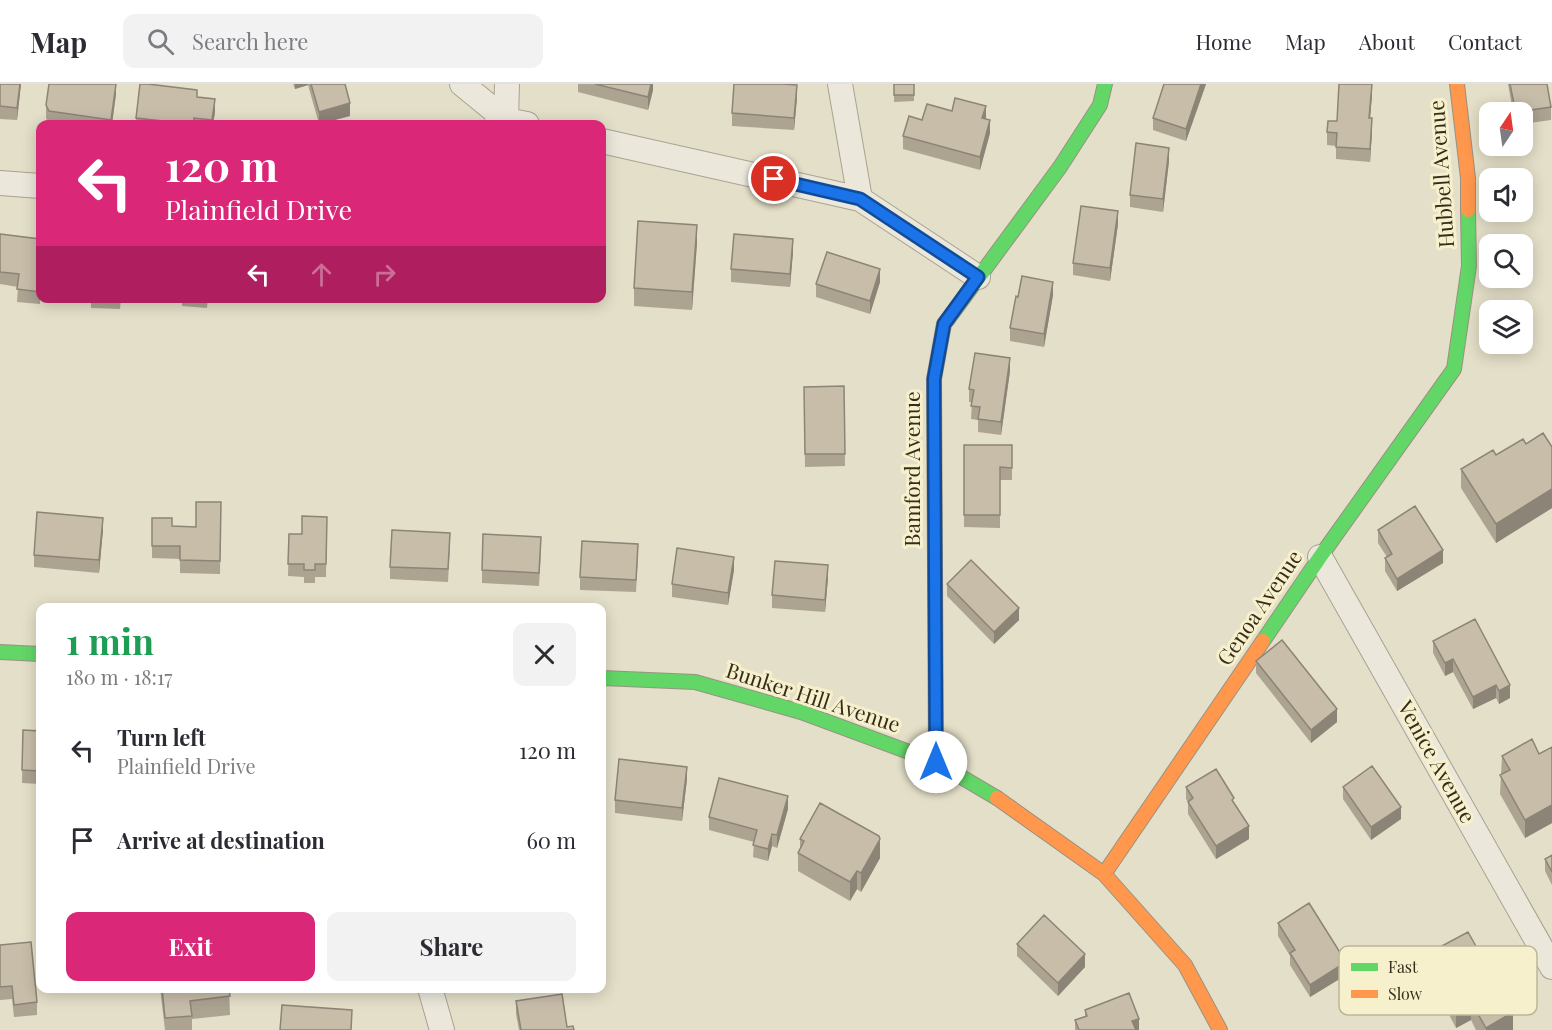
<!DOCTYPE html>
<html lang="en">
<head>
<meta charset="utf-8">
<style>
	body { margin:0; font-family:"Playfair Display",serif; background:#f2f2f3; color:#2b2b33; height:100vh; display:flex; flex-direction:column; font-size:22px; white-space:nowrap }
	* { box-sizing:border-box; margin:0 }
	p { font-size:20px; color:#7c7c81 }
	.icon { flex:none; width:33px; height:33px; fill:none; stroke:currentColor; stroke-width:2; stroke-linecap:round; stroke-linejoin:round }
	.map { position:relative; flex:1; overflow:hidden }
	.details { position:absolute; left:36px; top:519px; width:570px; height:390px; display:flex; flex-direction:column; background:#fff; border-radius:12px; box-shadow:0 3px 15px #0003 }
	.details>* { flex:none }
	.top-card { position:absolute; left:36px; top:36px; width:570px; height:183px; border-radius:12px; box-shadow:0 3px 15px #0003; background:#db2777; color:#fff; overflow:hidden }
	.needle { width:39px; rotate:13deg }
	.tools { position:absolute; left:1479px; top:18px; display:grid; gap:12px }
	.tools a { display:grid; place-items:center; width:54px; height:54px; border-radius:12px; background:#fff; box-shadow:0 3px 15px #0003; font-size:30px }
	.pin { position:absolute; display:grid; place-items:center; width:51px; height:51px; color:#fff; margin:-26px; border:3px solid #fff; border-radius:50%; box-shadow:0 2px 6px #0007 }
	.me { position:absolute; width:66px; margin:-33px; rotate:0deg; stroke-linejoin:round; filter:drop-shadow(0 0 4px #0008) }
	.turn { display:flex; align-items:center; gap:21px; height:126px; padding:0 30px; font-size:27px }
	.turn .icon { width:78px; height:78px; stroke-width:2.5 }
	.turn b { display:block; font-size:42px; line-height:51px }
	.lanes { display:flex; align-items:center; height:57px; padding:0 30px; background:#0003; justify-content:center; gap:30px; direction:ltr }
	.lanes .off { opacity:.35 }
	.round { display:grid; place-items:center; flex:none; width:63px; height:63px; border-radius:12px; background:#f2f2f3 }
	.headline { display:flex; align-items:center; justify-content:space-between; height:102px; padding:0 30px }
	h1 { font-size:36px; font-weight:700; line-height:45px; color:#1e9e55 }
	.cta { display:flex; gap:12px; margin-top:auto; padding:12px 30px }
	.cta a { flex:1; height:69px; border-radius:12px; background:#db2777; color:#fff; font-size:24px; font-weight:700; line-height:69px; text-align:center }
	.cta a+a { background:#f2f2f3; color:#2b2b33 }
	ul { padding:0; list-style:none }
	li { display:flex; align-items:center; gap:18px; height:90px; padding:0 30px }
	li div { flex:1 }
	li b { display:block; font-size:22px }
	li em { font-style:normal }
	header { display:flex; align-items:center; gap:36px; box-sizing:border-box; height:84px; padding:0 30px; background:#fff; border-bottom:2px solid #e1e1e2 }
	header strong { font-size:28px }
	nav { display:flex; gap:33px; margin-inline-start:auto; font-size:21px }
	.search { width:420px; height:54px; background:#f2f2f3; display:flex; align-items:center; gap:15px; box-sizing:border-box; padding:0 21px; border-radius:12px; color:#7c7c81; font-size:22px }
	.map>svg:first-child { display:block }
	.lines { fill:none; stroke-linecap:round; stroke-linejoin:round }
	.street-casing { stroke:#a8a292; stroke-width:26 }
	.fast-casing { stroke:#989282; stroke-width:16 }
	.slow-casing { stroke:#989282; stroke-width:16 }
	.street { stroke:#ebe8db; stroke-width:24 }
	.fast { stroke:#63d668; stroke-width:14 }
	.slow { stroke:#ff974d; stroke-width:14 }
	.wall { fill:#aca391 }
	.shaded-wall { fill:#8c8476 }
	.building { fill:#c8bda9; stroke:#8c8476; stroke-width:1.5 }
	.route-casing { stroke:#114b97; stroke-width:15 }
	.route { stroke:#1a73e8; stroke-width:10 }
	.labels { text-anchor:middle; stroke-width:6; stroke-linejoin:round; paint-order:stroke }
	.street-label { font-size:21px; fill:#362c1b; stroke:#f7f0cd }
	.key { fill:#f7f0cd; stroke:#bdb598; stroke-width:1.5 }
	.key-label { font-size:16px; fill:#362c1b }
</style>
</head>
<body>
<header>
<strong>Map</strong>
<div class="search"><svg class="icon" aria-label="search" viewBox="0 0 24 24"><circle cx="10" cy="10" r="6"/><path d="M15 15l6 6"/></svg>Search here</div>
<nav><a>Home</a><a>Map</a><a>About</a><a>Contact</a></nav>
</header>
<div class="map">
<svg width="1552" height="946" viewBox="0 0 1552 946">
	<rect width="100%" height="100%" fill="#e4dfc8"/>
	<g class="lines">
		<defs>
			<path id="street" d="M462 0 506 36 527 40
				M840 0 860 115
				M497 38 506 36 507 0
				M602 57 860 115 978 193
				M0 99 40 102
				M1320 473 1552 883
				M430 904 442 946"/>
			<path id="fast" d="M948 235 1060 83 1100 21 1105 0
				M1263 557 1320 473 1454 285 1469 182 1468 126
				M0 568 40 570
				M602 594 695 598 801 628 936 678 997 714"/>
			<path id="slow" d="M1457 0 1468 94V126
				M936 678 934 295 944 240 948 235
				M997 714 1104 790 1185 881 1220 946
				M1104 790 1263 557"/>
		</defs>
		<!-- street casing -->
		<use href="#street" class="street-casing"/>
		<!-- fast casing -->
		<use href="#fast" class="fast-casing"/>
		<!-- slow casing -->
		<use href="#slow" class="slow-casing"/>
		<!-- street -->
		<use href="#street" class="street"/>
		<!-- fast -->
		<use href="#fast" class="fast"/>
		<!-- slow -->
		<use href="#slow" class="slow"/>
	</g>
	<!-- wall -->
	<path class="wall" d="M0 0H21L17 36 0 35Z
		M293 0H345L350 32 319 40 308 1 295 5Z
		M578 0H653V6L648 26 578 8Z
		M894 0H914V17L894 18Z
		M1164 0H1206L1186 57 1153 46V34Z
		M1508 0H1547L1551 23V36L1522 40V28H1513Z
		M116 10 112 40H49L46 34V21Z
		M1372 11 1370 34 1372 47 1370 78 1336 75V62L1327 61V48L1337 37Z
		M197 13 215 28 213 40H136V34Z
		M797 14 794 46 732 42V29Z
		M952 27 985 35 990 49 980 86 903 65V52L922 36Z
		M1169 77 1163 128 1130 123V111Z
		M1118 140 1110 197 1073 191V179Z
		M0 150 40 155V220L17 218 18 203 0 200Z
		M697 159 692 226 634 222V204Z
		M793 168 790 203 731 198V185Z
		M880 198 870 230 816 213V200Z
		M1053 211 1044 263 1010 257V244L1018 213Z
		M91 214H121L120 225 91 224Z
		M182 214H208L207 224 182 222Z
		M1010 287 1001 351 978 348V336L971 335 972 318H969V305Z
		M844 302 845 382 805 383 804 303Z
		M1526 360 1552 363V424L1496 459 1461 404V385Z
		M964 361H1012V396H1000V444L964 443Z
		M221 418 220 490 180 489V475L152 474V434L172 442 196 443Z
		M327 433 326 493H315V499H304V493L288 492 289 450H302Z
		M103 446 99 489 34 483V471Z
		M1378 446 1443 479 1397 507 1385 487V474L1387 473 1378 459Z
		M450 462 448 498 390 495V483Z
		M541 466 539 502 482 499V486Z
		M638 472 636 508 580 506V493Z
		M734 486 728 521 672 513V500Z
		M828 494 825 528 772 524V511Z
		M947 500 1019 536 994 560 947 512Z
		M1475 535 1510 614 1499 620 1496 614 1473 625 1453 588 1445 592 1433 569V557Z
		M1256 577 1337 638 1311 659 1256 589Z
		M23 646 40 647V700L22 699Z
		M1552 663V739L1525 754 1500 710 1502 672 1539 670Z
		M687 695 682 737 615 729V716Z
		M1186 703 1234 720 1249 755 1216 775 1188 730V718L1186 715Z
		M1343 703 1401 735 1371 756 1343 715Z
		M788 725 777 764 772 762 768 777 753 773 754 758 709 746V733Z
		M800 755 880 774 861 808 857 805 850 817 798 787V769L800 765Z
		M1552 771V801L1545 787V775Z
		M1278 839 1346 891 1310 913 1290 881V872L1278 852Z
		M1017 860 1085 883 1058 912 1017 872Z
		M0 861 37 918V931L14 933 12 915 0 916Z
		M1438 864 1513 946H1476L1471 936 1456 944 1444 921V903L1448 900 1438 882Z
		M160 904H229L230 931 192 935V946H165Z
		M516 917 567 943 574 946H519L516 930Z
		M1085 926 1139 946H1075V936L1085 932Z"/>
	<!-- shaded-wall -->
	<path class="shaded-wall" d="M20 0H21L17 36V24Z
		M116 0V10L112 40H111Z
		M295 0H308V1L295 5Z
		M651 0H653V6L648 26V13Z
		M1201 0H1206L1186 57V45Z
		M1372 0V11L1369 47V34Z
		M797 1V14L794 46V34Z
		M215 15V28L213 40H212Z
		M350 19V32L319 40V28Z
		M986 22V34L982 47V34Z
		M1372 34V47L1370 78V65Z
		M990 36V49L980 86V73Z
		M1169 64V77L1163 128V115Z
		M1118 127V140L1110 197V184Z
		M605 133V145L602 160V148Z
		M697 141V159L692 226V208Z
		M793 155V168L790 203V190Z
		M880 185V198L870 230V217Z
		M1053 198V211L1044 263V250Z
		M1010 274V287L1001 351V338Z
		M1552 405V424L1496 459V440Z
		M103 434V446L99 489V476Z
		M1443 466V479L1397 507V495Z
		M734 473V486L728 521V509Z
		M828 481V494L825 528V516Z
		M1019 524V536L994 560V548Z
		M1453 575V588L1445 592V579Z
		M1496 601V614L1473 625V613Z
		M1510 601V614L1499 620V607Z
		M1337 625V638L1311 659V646Z
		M687 683V695L682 737V724Z
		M788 712V725L777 764V751Z
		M1552 721V739L1525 754V736Z
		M1401 723V735L1371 756V743Z
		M1249 742V755L1216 775V762Z
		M772 750V762L768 777V765Z
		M880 755V774L861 808V789Z
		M857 787V805L850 817V798Z
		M1085 870V883L1058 912V899Z
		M1346 878V891L1310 913V901Z
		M1471 918V936L1456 944V925Z
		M1513 928V946H1486V944Z
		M1139 935V946H1132V937Z"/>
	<!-- building -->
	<path class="building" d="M0 0H20L17 24 0 22Z
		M49 0H116L111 36 49 27 46 21Z
		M140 0H148L197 6V13L215 15 212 36 194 34V40H190L136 34Z
		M311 0H345L350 19 319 28Z
		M595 0H651L648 13Z
		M734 0H783L797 1 794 34 732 29Z
		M894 0H914V11H894Z
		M1164 0H1201L1186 45 1153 34Z
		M1339 0H1372L1369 34H1372L1370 65 1336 63 1337 49 1327 48 1328 37H1337Z
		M1510 0H1547L1551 23 1518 28 1515 25Z
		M955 14 986 22 982 34 990 36 980 73 903 52 909 32 922 36 927 20 952 27Z
		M1136 59 1169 64 1163 115 1130 111Z
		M1081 122 1118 127 1110 184 1073 179Z
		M602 132 605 133 602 148Z
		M638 137 697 141 692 208 634 204Z
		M0 150 40 155V208L17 205 19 190 0 188Z
		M734 150 793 155 790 190 731 185Z
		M827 168 880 185 870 217 816 200Z
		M1022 192 1053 198 1044 250 1010 244 1016 212 1018 213Z
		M975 269 1010 274 1001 338 978 335 980 323 971 322 974 306 969 305Z
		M844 302 845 370H805L804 303Z
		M1543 349 1552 363V405L1496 440 1461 385 1493 366 1496 371 1523 355 1526 360Z
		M964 361H1012V384L1000 383V431H964Z
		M196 418H221L220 477 180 476V462H152V434H172V442L196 443Z
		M1415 422 1443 466 1397 495 1385 474 1392 470 1378 446Z
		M37 428 103 434 99 476 34 471Z
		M302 432 327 433 326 480H315V486H304V480H288L289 450H302Z
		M392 446 450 449 448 485 390 483Z
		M483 450 541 453 539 489 482 486Z
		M582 457 638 460 636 496 580 493Z
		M677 464 734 473 728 509 672 500Z
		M971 476 1019 524 994 548 947 500Z
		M775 477 828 481 825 516 772 511Z
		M1475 535 1510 601 1499 607 1496 601 1473 613 1453 575 1445 579 1433 557Z
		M1282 556 1337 625 1311 646 1256 577Z
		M23 646 40 647V687L22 686Z
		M1532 655 1539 670 1552 663V721L1525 736 1500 691 1510 686 1502 672Z
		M619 675 687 683 682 724 615 716Z
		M602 679H603L602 706Z
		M1372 682 1401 723 1371 743 1343 703Z
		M1216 685 1234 714 1232 716 1249 742 1216 762 1188 718 1193 714 1186 703Z
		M719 694 788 712 777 751 772 750 768 765 753 761 757 746 709 733Z
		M820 719 879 752 880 755 861 789 857 787 850 798 798 769 804 757 800 755Z
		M1552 771V788L1545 775Z
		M1309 819 1346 878 1310 901 1290 869 1295 866 1278 839Z
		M1044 831 1085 870 1058 899 1017 860Z
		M1468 848 1513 928 1486 944 1471 918 1456 925 1444 903 1456 896 1438 864Z
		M31 858 37 918 14 921 12 902 0 903V861Z
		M162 904H229L230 912 190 917 192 932 165 934Z
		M1129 909 1139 935 1132 937 1136 946H1079L1075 936 1087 932 1085 926Z
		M562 910 567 943 573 942 574 946H521L516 917Z
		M282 921 352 926 351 946H280Z"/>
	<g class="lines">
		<defs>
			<path id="route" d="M774 95 860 115 978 193 944 240 934 295 936 678"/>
		</defs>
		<!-- route casing -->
		<use href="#route" class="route-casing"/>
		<!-- route -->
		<use href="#route" class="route"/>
	</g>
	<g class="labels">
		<!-- street labels -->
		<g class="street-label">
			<text transform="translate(1442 90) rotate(-94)" y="7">Hubbell Avenue</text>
			<text transform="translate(913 385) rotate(-90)" y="7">Bamford Avenue</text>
			<text transform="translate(1260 524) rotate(-56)" y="7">Genoa Avenue</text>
			<text transform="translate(813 614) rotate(18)" y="7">Bunker Hill Avenue</text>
			<text transform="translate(1436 678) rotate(61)" y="7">Venice Avenue</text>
		</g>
	</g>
	<!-- legend -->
	<rect x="1339" y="862" width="198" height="69" rx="9" class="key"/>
	<rect x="1351" y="879" width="27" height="8" fill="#63d668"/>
	<rect x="1351" y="906" width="27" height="8" fill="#ff974d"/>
	<g class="key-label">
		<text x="1388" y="889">Fast</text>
		<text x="1388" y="916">Slow</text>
	</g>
</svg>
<div class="tools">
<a><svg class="needle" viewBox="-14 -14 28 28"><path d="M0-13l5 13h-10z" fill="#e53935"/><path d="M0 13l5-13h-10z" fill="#7c7c81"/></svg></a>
<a><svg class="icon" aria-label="sound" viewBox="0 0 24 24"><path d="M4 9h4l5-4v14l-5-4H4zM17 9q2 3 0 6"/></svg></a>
<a><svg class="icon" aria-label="search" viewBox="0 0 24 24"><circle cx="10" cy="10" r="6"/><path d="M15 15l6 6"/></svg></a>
<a><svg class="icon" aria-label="layers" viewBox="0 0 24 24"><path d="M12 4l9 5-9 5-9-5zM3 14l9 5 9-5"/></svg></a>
</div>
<div class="pin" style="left:774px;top:95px;background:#d93025"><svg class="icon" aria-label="arrive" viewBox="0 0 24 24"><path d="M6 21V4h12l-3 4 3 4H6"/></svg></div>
<svg class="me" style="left:936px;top:678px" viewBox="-20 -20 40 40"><circle r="19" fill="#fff"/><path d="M0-13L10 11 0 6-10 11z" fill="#1a73e8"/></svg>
<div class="top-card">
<div class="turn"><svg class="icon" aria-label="left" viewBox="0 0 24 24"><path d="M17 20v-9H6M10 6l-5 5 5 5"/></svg><div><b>120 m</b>Plainfield Drive</div></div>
<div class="lanes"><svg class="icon" aria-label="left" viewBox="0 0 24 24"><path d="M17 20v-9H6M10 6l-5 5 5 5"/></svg><svg class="icon off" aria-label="ahead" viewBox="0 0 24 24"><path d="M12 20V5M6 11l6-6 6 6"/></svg><svg class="icon off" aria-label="right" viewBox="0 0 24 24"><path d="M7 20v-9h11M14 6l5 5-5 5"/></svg></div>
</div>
<section class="details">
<div class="headline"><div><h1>1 min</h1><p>180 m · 18:17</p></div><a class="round"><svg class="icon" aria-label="close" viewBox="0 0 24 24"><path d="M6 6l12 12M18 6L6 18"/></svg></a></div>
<ul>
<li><svg class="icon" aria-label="left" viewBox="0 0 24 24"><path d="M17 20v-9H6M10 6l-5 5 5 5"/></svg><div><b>Turn left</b><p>Plainfield Drive</p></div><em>120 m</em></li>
<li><svg class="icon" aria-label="arrive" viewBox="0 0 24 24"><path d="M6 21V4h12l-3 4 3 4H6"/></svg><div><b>Arrive at destination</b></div><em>60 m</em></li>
</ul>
<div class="cta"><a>Exit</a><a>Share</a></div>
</section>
</div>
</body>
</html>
